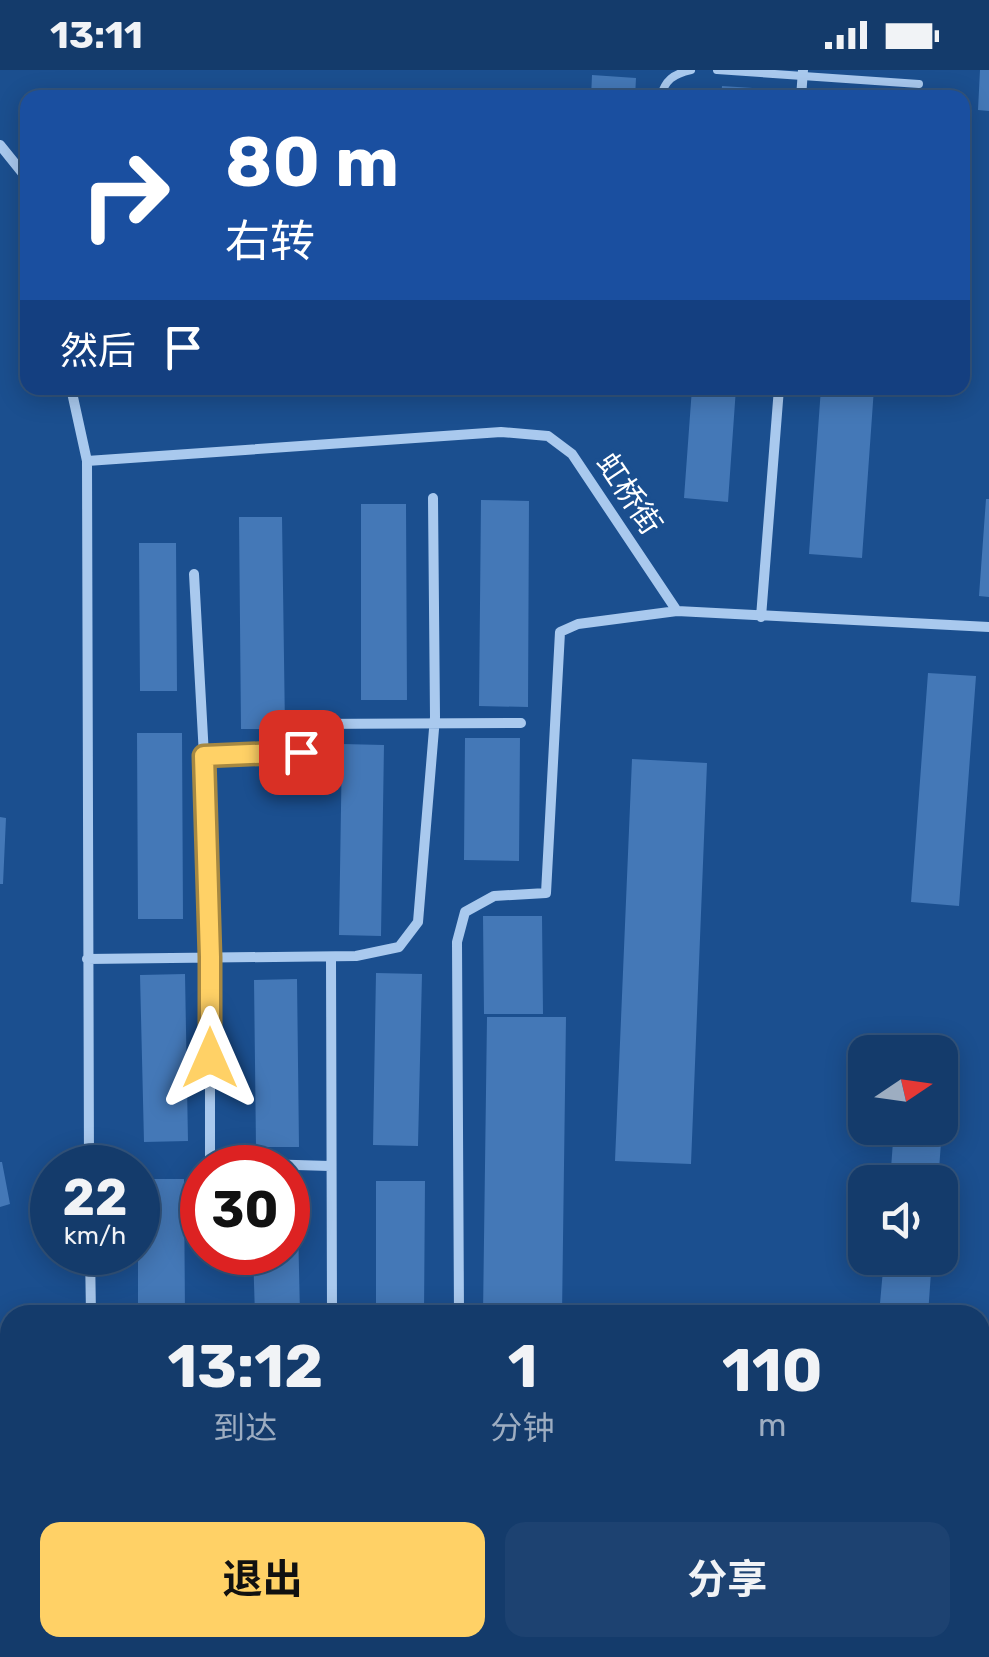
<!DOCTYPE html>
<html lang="zh">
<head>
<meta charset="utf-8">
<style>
	body { margin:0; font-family:Rubik,"Noto Sans SC",sans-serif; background:#1d4271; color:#f1f3f6; height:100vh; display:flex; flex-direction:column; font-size:38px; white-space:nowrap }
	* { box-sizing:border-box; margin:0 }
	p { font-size:32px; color:#9dadc1 }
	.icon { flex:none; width:55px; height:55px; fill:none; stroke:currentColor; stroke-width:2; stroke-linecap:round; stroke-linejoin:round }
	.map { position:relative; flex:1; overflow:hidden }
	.sheet { position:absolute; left:0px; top:1235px; width:990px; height:352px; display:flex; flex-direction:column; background:#143b6b; border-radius:30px 30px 0 0; box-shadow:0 5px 25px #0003,0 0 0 2px #33557e }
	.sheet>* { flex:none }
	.hud { position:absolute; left:20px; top:20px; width:950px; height:305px; border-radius:20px; box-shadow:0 5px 25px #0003,0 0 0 2px #33557e; background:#1a4fa0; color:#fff; overflow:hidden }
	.needle { width:65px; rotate:77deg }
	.tools { position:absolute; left:848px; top:965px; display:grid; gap:20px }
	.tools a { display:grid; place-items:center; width:110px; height:110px; border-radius:20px; background:#143b6b; box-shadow:0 5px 25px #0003,0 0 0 2px #33557e; font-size:50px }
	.speed { position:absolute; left:30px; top:1075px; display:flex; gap:20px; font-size:50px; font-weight:700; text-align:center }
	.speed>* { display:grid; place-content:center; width:130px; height:130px; border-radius:50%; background:#143b6b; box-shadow:0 5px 25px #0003,0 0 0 2px #33557e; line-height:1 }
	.speed small { font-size:25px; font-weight:400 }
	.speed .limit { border:15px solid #d22; background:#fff; color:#111 }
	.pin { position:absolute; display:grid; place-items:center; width:85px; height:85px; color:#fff; margin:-42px; border-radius:20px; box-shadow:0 5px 15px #0006 }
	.me { position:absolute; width:110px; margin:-55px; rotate:0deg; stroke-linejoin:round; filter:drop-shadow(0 0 8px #0008) }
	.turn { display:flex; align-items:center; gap:35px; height:210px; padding:0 40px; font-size:45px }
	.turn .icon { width:130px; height:130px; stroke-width:2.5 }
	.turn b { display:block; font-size:70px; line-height:85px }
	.then { display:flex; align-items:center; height:95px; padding:0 40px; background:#0003; gap:20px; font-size:38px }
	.eta { display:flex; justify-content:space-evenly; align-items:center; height:170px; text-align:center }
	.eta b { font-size:60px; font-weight:700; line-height:70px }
	.primary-button { display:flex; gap:20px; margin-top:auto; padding:20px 40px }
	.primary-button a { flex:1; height:115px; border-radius:20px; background:#ffd166; color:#111; font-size:40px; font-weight:700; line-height:115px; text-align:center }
	.primary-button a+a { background:#1d4271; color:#f1f3f6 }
	.status { display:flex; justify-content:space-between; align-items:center; height:70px; padding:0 50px; background:#143b6b; direction:ltr }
	.status svg { height:28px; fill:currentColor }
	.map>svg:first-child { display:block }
	.building { fill:#4478b7 }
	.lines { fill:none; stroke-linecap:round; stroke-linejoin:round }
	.service { stroke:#a9c9ee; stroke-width:8 }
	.minor { stroke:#a9c9ee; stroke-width:10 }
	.route-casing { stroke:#a68842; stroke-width:25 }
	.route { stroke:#ffd166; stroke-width:18 }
	.labels { text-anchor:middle; stroke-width:8; stroke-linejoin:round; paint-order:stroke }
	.street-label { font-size:30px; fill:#fff; stroke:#1b4f8f }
</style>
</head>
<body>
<div class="status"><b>13:11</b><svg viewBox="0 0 49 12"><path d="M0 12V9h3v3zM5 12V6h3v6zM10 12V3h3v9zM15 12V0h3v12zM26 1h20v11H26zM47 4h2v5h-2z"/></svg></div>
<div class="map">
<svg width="989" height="1587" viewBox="0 0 989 1587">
	<rect width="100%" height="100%" fill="#1b4f8f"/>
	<!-- building -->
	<path class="building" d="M980 0H989V41L978 40Z
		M592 5 636 8 635 28H591Z
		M722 16 766 19V28H721Z
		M124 318H178V321L125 324Z
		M692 318H736L728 432 684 428Z
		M821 318H874L862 488 809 484Z
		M986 429H989V527L979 526Z
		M481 430 529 431 528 637 479 636Z
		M361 434H406L407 630H361Z
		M239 447H282L285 659H241Z
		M139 473H176L177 621H140Z
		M928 603 976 606 959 836 911 832Z
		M137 663H182L183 849H138Z
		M465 668H520L519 791 464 790Z
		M342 674 384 675 381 866 339 865Z
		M632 689 707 693 691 1094 615 1091Z
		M0 747 6 748 3 814H0Z
		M483 846H542L543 944H484Z
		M376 903 422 904 418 1076 373 1075Z
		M185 904 188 1071 144 1072 140 905Z
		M297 909 299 1077H256L254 910Z
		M487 947H566L562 1245H483Z
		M894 1058 942 1060 938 1112H890Z
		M0 1092H2L10 1134 0 1137Z
		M288 1108H297L300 1245H255L253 1182H288Z
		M138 1109H184L185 1245H138Z
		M376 1111H425L424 1245H376Z
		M884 1188H932L928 1245H879Z
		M0 1411 10 1441V1569L3 1571 0 1560Z
		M142 1578H198L197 1587H142Z
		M308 1578H358L357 1587H307Z
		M507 1578H552V1587H507Z
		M641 1578H687V1587H641Z"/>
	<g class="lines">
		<!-- service -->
		<path class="service" d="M717 0 919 14
			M660 28C665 10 673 4 691 0"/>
		<!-- minor -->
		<path class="minor" d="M801 28 803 0
			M0 75 25 106 28 116
			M71 318 87 391 89 1098
			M87 391 501 362 548 366 572 384 677 541 989 557
			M194 504 204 686 210 887V1088L225 1093 330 1096
			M761 547 779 318
			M204 686 301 683 307 654 521 653
			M331 887 332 1245
			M87 889 356 886 399 877 418 852 435 647 433 428
			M90 1182 91 1245
			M459 1245 457 872 465 842 494 826 546 823 560 562 578 554 677 541
			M0 1347 10 1348
			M980 1561H989
			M251 1587 252 1578
			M448 1587V1578
			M703 1587 704 1578"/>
	</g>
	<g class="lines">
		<defs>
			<path id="route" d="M210 988V887L204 686 301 682"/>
		</defs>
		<!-- route casing -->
		<use href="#route" class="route-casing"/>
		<!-- route -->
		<use href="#route" class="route"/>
	</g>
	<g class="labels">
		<!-- street labels -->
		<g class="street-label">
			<text transform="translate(629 424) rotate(56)" y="10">虹桥街</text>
		</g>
	</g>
</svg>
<div class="tools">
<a><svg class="needle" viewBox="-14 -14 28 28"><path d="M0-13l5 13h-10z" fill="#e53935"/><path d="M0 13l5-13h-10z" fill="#9dadc1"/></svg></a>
<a><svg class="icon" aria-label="sound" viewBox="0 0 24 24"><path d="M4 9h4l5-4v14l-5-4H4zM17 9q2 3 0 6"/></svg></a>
</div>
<div class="speed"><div>22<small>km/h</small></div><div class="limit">30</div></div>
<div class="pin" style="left:301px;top:682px;background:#d93025"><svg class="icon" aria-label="arrive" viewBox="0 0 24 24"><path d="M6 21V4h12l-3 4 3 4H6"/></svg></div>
<svg class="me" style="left:210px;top:988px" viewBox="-20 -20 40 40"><path d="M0-17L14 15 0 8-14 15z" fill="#ffd166" stroke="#fff" stroke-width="4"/></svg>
<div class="hud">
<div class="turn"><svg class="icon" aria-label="right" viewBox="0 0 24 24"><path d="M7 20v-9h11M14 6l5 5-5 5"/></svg><div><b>80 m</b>右转</div></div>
<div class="then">然后<svg class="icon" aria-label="arrive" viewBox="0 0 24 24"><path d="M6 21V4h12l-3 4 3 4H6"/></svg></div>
</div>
<section class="sheet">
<div class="eta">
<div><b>13:12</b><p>到达</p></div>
<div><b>1</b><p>分钟</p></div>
<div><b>110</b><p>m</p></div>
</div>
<div class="primary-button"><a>退出</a><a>分享</a></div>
</section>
</div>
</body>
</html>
